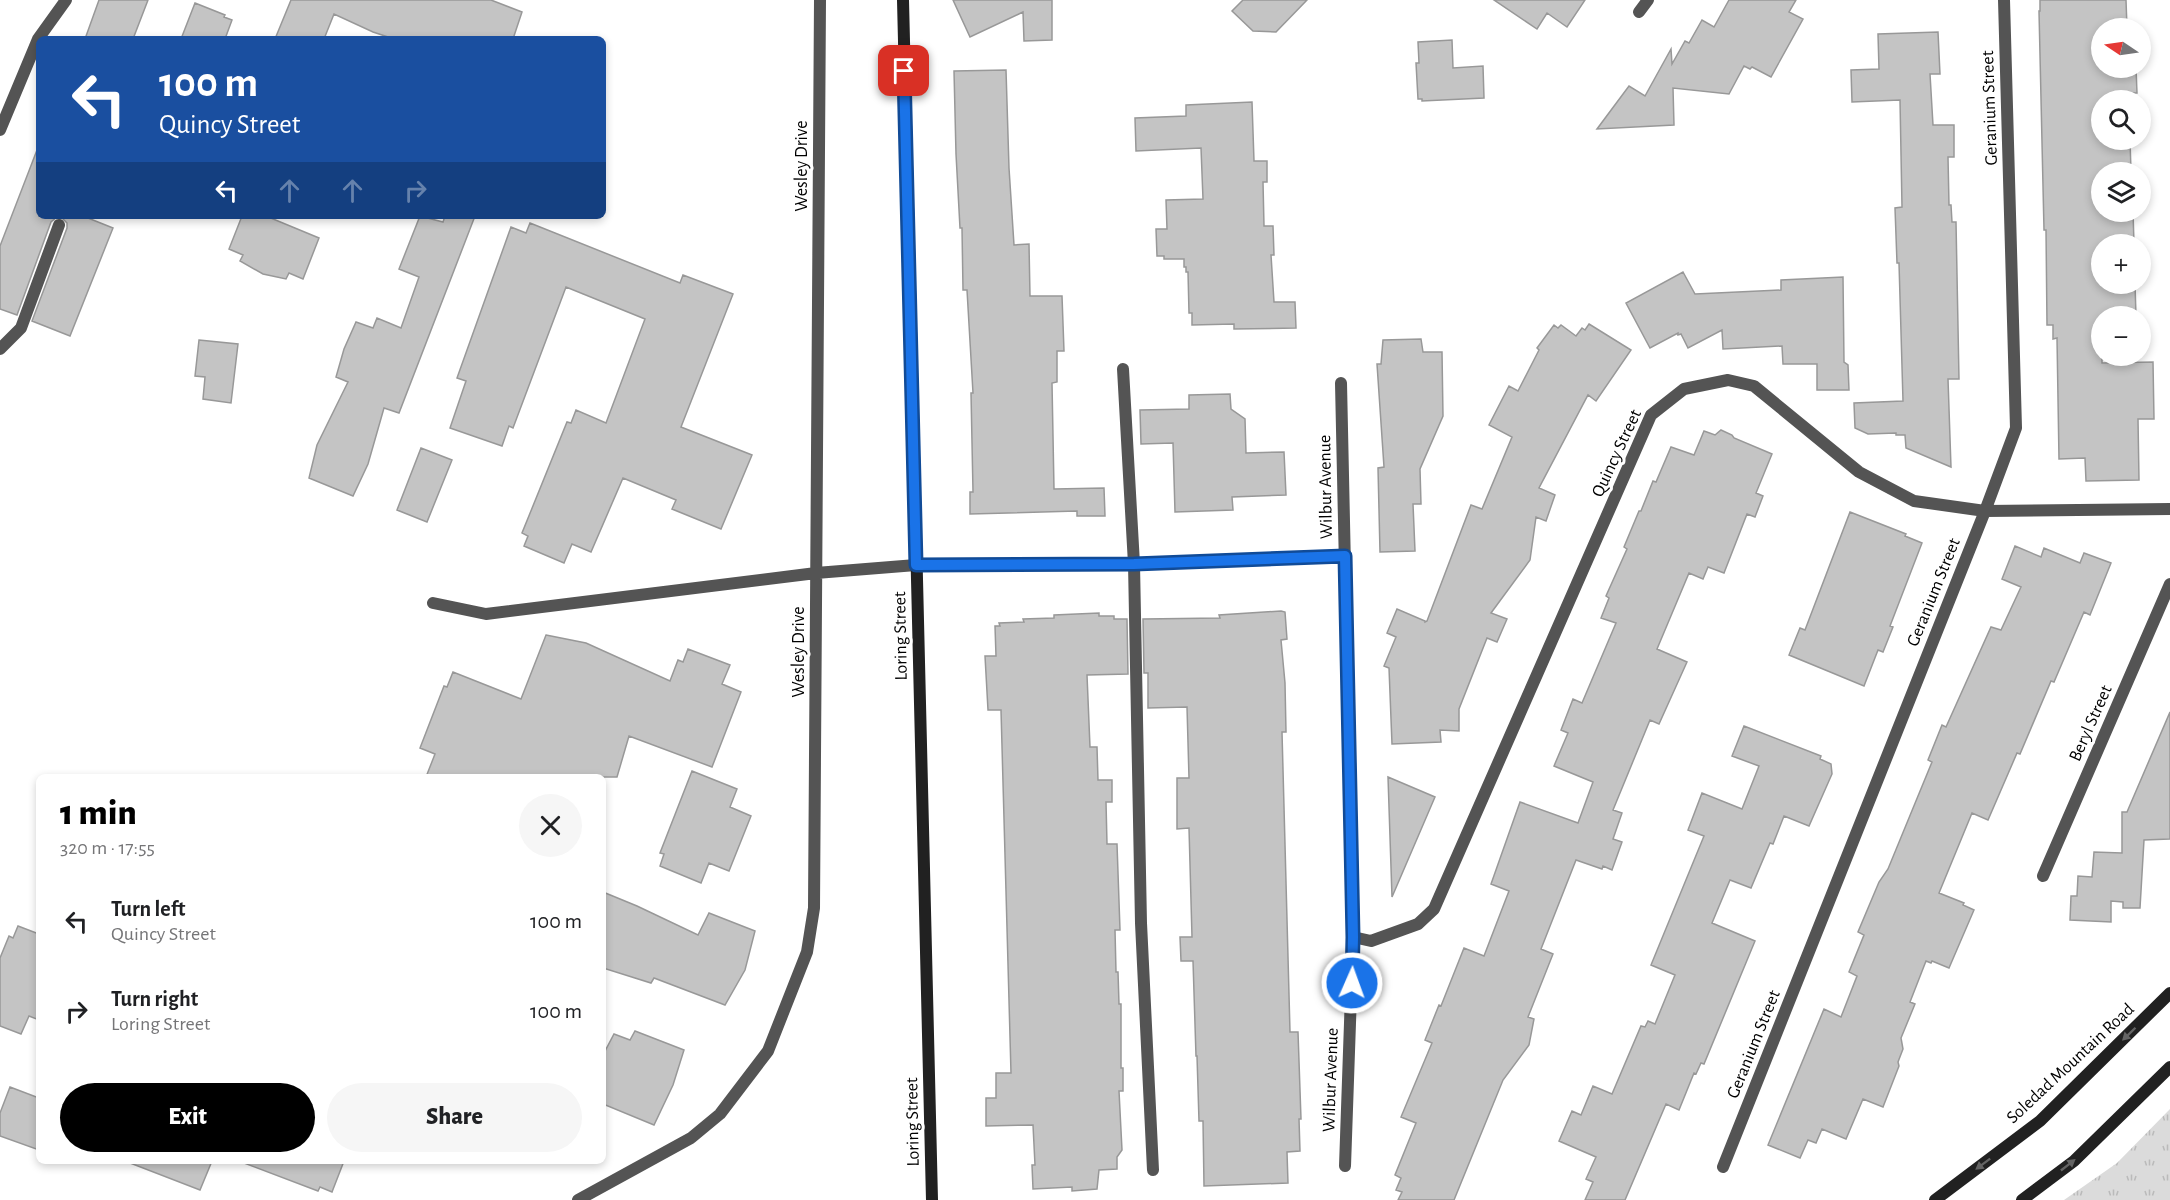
<!DOCTYPE html>
<html lang="en">
<head>
<meta charset="utf-8">
<style>
	body { margin:0; font-family:"Alegreya Sans",sans-serif; background:#f6f6f6; color:#202124; height:100vh; display:flex; flex-direction:column; font-size:22px; white-space:nowrap }
	* { box-sizing:border-box; margin:0 }
	p { font-size:20px; color:#757577 }
	.icon { flex:none; width:33px; height:33px; fill:none; stroke:currentColor; stroke-width:2; stroke-linecap:round; stroke-linejoin:round }
	.map { position:relative; flex:1; overflow:hidden }
	.side { position:absolute; left:36px; top:774px; width:570px; height:390px; display:flex; flex-direction:column; background:#fff; border-radius:9px; box-shadow:0 3px 9px #0003 }
	.side>* { flex:none }
	.banner { position:absolute; left:36px; top:36px; width:570px; height:183px; border-radius:9px; box-shadow:0 3px 9px #0003; background:#1a4fa0; color:#fff; overflow:hidden }
	.needle { width:39px; rotate:283deg }
	.controls { position:absolute; left:2091px; top:18px; display:grid; gap:12px }
	.controls a { display:grid; place-items:center; width:60px; height:60px; border-radius:50%; background:#fff; box-shadow:0 3px 9px #0003; font-size:30px }
	.pin { position:absolute; display:grid; place-items:center; width:51px; height:51px; color:#fff; margin:-26px; border-radius:12px; box-shadow:0 3px 9px #0006 }
	.me { position:absolute; width:66px; margin:-33px; rotate:2deg; stroke-linejoin:round; filter:drop-shadow(0 0 4px #0008) }
	.turn { display:flex; align-items:center; gap:21px; height:126px; padding:0 24px; font-size:27px }
	.turn .icon { width:78px; height:78px; stroke-width:2.5 }
	.turn b { display:block; font-size:42px; line-height:51px }
	.lanes { display:flex; align-items:center; height:57px; padding:0 24px; background:#0003; justify-content:center; gap:30px; direction:ltr }
	.lanes .off { opacity:.35 }
	.round { display:grid; place-items:center; flex:none; width:63px; height:63px; border-radius:32px; background:#f6f6f6 }
	.overview { display:flex; align-items:center; justify-content:space-between; height:102px; padding:0 24px }
	h1 { font-size:36px; font-weight:800; line-height:45px; color:#000 }
	.cta { display:flex; gap:12px; margin-top:auto; padding:12px 24px }
	.cta a { flex:1; height:69px; border-radius:36px; background:#000; color:#fff; font-size:24px; font-weight:800; line-height:69px; text-align:center }
	.cta a+a { background:#f6f6f6; color:#202124 }
	ul { padding:0; list-style:none }
	li { display:flex; align-items:center; gap:18px; height:90px; padding:0 24px }
	li div { flex:1 }
	li b { display:block; font-size:22px }
	li em { font-style:normal }
	.map>svg:first-child { display:block }
	.grass { fill:url(#grass-tufts) }
	.building { fill:#c4c4c4; stroke:#989898; stroke-width:1.5 }
	.lines { fill:none; stroke-linecap:round; stroke-linejoin:round }
	.lane { stroke:#545454; stroke-width:12 }
	.street { stroke:#545454; stroke-width:12 }
	.secondary { stroke:#212121; stroke-width:12 }
	.oneway { fill:#646464 }
	.route-casing { stroke:#114b97; stroke-width:15 }
	.route { stroke:#1a73e8; stroke-width:10 }
	.labels { text-anchor:middle; stroke-width:6; stroke-linejoin:round; paint-order:stroke }
	.street-label { font-size:18px; fill:#000; stroke:#fff }
</style>
</head>
<body>
<div class="map">
<svg width="2170" height="1200" viewBox="0 0 2170 1200">
	<defs>
		<pattern id="grass-tufts" width="24" height="20" patternUnits="userSpaceOnUse" patternTransform="scale(1.5)"><rect width="24" height="20" fill="#dbdbdb"/><path d="M3 7l-1-3M5 7V3M7 7l1-3M15 17l-1-3M17 17v-4M19 17l1-3" fill="none" stroke="#bababa"/></pattern>
	</defs>
	<rect width="100%" height="100%" fill="#fff"/>
	<!-- grass -->
	<path class="grass" d="M2170 1109V1200H2064L2117 1163Z"/>
	<!-- building -->
	<path class="building" d="M99 0H148L133 39H85Z
		M291 0H491L522 12 513 39H394L373 32 334 14 324 39H275Z
		M953 0H1052V40L1024 41 1023 12 970 37Z
		M1243 0H1307L1276 32 1253 31 1232 11Z
		M1494 0H1585L1567 27 1547 13 1537 29Z
		M1729 0H1796L1789 12 1803 19 1771 77 1752 67 1750 69 1744 66 1729 94 1673 88 1674 125 1597 129 1629 86 1645 96 1671 49 1672 64 1685 41 1689 43 1702 20 1714 27Z
		M2040 0H2126L2127 28H2102V68H2136L2137 93H2129V100H2102V140H2130L2131 172H2102V212H2133L2134 244H2102V284H2135L2136 316H2102V363L2153 362 2154 419H2138L2139 480 2086 481 2085 458 2059 459 2057 338 2053 339V325H2047L2046 230H2044L2039 11H2040Z
		M195 3 225 15 224 17 232 20 225 39H181Z
		M1938 32 1940 74H1930L1933 125H1954V157H1948L1949 205H1951L1952 222H1956L1959 379H1948L1951 467 1906 448 1905 435H1896V433L1868 434 1855 428 1854 403 1903 401 1899 263H1897L1895 208 1902 207 1900 100 1852 102 1851 70 1879 69 1878 34Z
		M1452 40 1453 68 1483 66 1484 98 1422 101V99H1418L1416 63H1419L1418 42Z
		M1006 70 1009 168 1014 245 1029 244 1030 296H1062L1064 351H1057V382L1052 383 1054 489 1104 488 1105 516H1077V511L970 514V492H973L971 393H973L967 290H963L962 228H960L956 154 954 71Z
		M1252 102 1254 161H1267V182H1263L1264 226H1273L1274 255H1271L1274 302H1295L1296 328 1234 329V324L1192 325V313H1189L1188 272H1186V267H1184V259H1164V256H1157L1156 229H1167L1166 200 1203 199 1201 148 1136 151 1135 118 1186 116V105Z
		M37 150 39 151V216H83L113 228 70 336 32 321 67 228V223L62 218 57 217 51 222 17 315 0 309V246Z
		M242 216H266L319 238 303 279 289 273 286 279 263 274 240 261 243 255 229 249Z
		M420 216 443 222 445 216H475L399 413 384 408 368 464 353 496 309 478 317 445 348 382 336 377 344 349 356 322 373 328 377 318 401 328 419 277 399 269Z
		M530 223 680 283 683 275 733 294 681 427 752 455 721 529 672 509 676 500 623 478 591 552 572 544 564 563 524 546 528 536 522 533 567 422 571 423 576 410 606 423 645 319 566 287 513 428 509 426 502 446 450 428 466 381 457 378 511 227 526 233Z
		M1683 272 1695 294 1781 290V280L1843 277 1844 362 1848 365 1849 390H1817V364H1783L1782 346 1723 349 1722 330 1688 348 1681 334 1678 335V333L1650 348 1626 303Z
		M1589 324 1631 350 1596 401 1588 395 1539 488 1555 495 1546 521 1536 517 1530 560 1491 613 1507 619 1497 642 1487 638 1459 709V731L1440 730 1441 742 1392 744 1389 668 1384 666 1396 637 1387 633 1397 609 1425 621V622L1427 621 1471 505 1482 509 1512 437 1489 425 1509 386 1518 391 1539 350 1537 348 1554 325 1558 328 1561 325 1576 336 1582 328 1585 330Z
		M1421 339 1423 352H1442L1443 416 1420 469 1421 504H1413L1415 551 1380 552 1378 468 1384 467 1377 364H1381L1383 340Z
		M199 340 238 344 231 403 203 399 205 377 195 376Z
		M1230 394 1231 409 1245 419 1246 453 1284 452 1286 495 1232 497 1233 510 1175 512 1173 443 1141 444 1140 410 1189 409V395Z
		M1721 430 1732 435 1734 438 1772 454 1756 493 1763 496 1755 517 1747 514 1724 573 1708 567 1703 579 1689 573 1657 649 1687 662 1659 724 1650 720 1613 810 1622 813 1613 839 1622 842 1612 870 1603 866 1602 869 1576 860 1541 949 1553 954 1528 1017 1534 1019 1529 1045 1503 1080 1454 1200H1398L1402 1192 1396 1190 1401 1178 1395 1175 1416 1123 1401 1117 1432 1043 1425 1040 1439 1005 1441 1006 1464 948 1484 956 1509 891 1491 884 1520 802 1578 823 1593 782 1554 766 1568 733 1561 730 1573 699 1582 703 1616 623 1601 618 1609 598 1606 596 1627 549 1624 547 1639 511H1641L1653 481 1656 482 1671 447 1694 455 1704 431 1715 435Z
		M421 448 452 460 427 522 397 510Z
		M1850 512 1906 534 1905 536 1922 543 1890 626 1893 627 1883 652 1878 650 1864 686 1789 655 1800 628 1805 630Z
		M2015 546 2041 557 2044 548 2080 563 2084 553 2111 563 2090 615 2084 612 2054 682 2051 681 2020 754 2017 753 1988 820 1972 813 1939 893 1964 903 1963 905 1974 910 1949 968 1932 961 1931 963 1926 961 1910 1002 1915 1004 1901 1038 1903 1049 1898 1062 1899 1066 1883 1107 1863 1099 1846 1139 1822 1129 1816 1143 1808 1140 1800 1158 1768 1145 1824 1009 1841 1017 1857 976 1849 972 1864 935 1858 932 1879 882 1888 869 1932 762 1928 760 1942 725 1946 727 1991 627 2001 630 2021 587 2002 579Z
		M1281 611 1285 612 1287 639 1281 640 1285 683 1286 732H1282L1290 1032H1298L1301 1119H1299L1300 1151 1287 1152 1288 1183 1204 1186 1203 1121H1199L1197 1056H1196L1193 961H1181L1180 937H1192L1189 828 1177 829V778H1189L1187 707 1148 708V673H1144L1143 619 1220 618 1219 615Z
		M1099 613V616H1114V619H1127L1128 674 1087 675 1090 747H1097L1098 780H1112V802H1106L1107 844H1117L1120 930H1115L1116 972H1118L1119 1004H1121V1068H1123V1091H1119L1122 1150 1117 1157V1169L1099 1170 1097 1189 1072 1191V1187L1033 1189 1032 1165H1035L1033 1125 986 1126V1098H996V1073H1011L1001 710H988L985 656H996L995 626H1000L999 623 1024 622 1023 619 1054 618V615Z
		M546 635 586 643 670 681 678 660 683 662 688 649 730 665 722 684 741 692 712 767 629 736 617 777H426L435 754 420 748 444 686 447 687 453 672 521 699Z
		M2170 712V839L2144 840 2140 908H2123V902L2111 901V922L2070 920 2071 896H2077L2078 876 2092 877 2094 852 2122 853V812H2127Z
		M1744 726 1821 756 1820 759 1831 764 1832 774 1809 826 1784 816 1773 844 1770 843 1751 888 1730 880 1712 923 1755 941 1704 1064 1701 1063 1696 1074 1694 1073 1679 1110 1666 1104 1625 1200H1585L1593 1182 1586 1179 1596 1157 1559 1141 1572 1111 1581 1115 1593 1086 1612 1094 1641 1026 1645 1027 1648 1021 1655 1024 1675 975 1651 965 1704 836 1688 830 1702 793 1742 809 1759 766 1732 756Z
		M692 771 737 789 730 807 751 816 729 871 709 863 701 883 660 866 664 854 660 853Z
		M1388 777 1435 797 1392 897Z
		M603 892 637 906 698 935 709 913 755 931 745 970 725 1005 654 978 651 983 603 968Z
		M18 926 39 934V1020L29 1016 21 1034 0 1026V958L9 936 13 938Z
		M635 1031 684 1050 673 1085 654 1125 603 1104V1055L614 1034 630 1040Z
		M10 1087 39 1098V1150L0 1136V1113Z
		M130 1161H212L200 1190 130 1163Z
		M244 1161H344L332 1192 320 1187 318 1191 244 1163Z"/>
	<g class="lines">
		<!-- lane -->
		<path class="lane" d="M0 349 21 328 59 225
			M1123 369 1134 564 1141 923 1153 1170"/>
		<!-- street -->
		<path class="street" d="M1639 12 1648 0
			M0 130 38 39 66 0
			M1341 383 1353 937 1345 1166
			M433 603 486 614 816 573 916 565 1134 564 1345 556
			M2043 876 2170 584
			M1353 937 1371 941 1418 924 1434 909 1651 415 1684 389 1728 380 1754 386 1859 472 1914 501 1985 511 2170 509
			M1723 1167 1985 511 2016 428 2004 0
			M578 1200 691 1138 720 1114 768 1051 807 952 814 908 820 0"/>
		<!-- secondary -->
		<path class="secondary" d="M903 0 932 1200
			M1935 1200 2040 1121 2170 993
			M2022 1200 2074 1161 2170 1067"/>
	</g>
	<!-- one-way arrows -->
	<defs><path id="oneway-solid" d="M-6-.8H1V-3.2L6.5 0L1 3.2V.8H-6Z" transform="scale(1.5)"/></defs>
	<g class="oneway">
		<use href="#oneway-solid" transform="translate(2129 1034) rotate(136)"/>
		<use href="#oneway-solid" transform="translate(1983 1164) rotate(143)"/>
		<use href="#oneway-solid" transform="translate(2068 1165) rotate(-38)"/>
	</g>
	<g class="lines">
		<defs>
			<path id="route" d="M904 71 916 565 1134 564 1345 556 1353 937 1352 983"/>
		</defs>
		<!-- route casing -->
		<use href="#route" class="route-casing"/>
		<!-- route -->
		<use href="#route" class="route"/>
	</g>
	<g class="labels">
		<!-- street labels -->
		<g class="street-label">
			<text transform="translate(1989 108) rotate(-92)" y="6">Geranium Street</text>
			<text transform="translate(801 166) rotate(-90)" y="6">Wesley Drive</text>
			<text transform="translate(1616 453) rotate(-65)" y="6">Quincy Street</text>
			<text transform="translate(1325 487) rotate(-91)" y="6">Wilbur Avenue</text>
			<text transform="translate(1933 592) rotate(-68)" y="6">Geranium Street</text>
			<text transform="translate(900 636) rotate(-91)" y="6">Loring Street</text>
			<text transform="translate(798 652) rotate(-90)" y="6">Wesley Drive</text>
			<text transform="translate(2090 723) rotate(-66)" y="6">Beryl Street</text>
			<text transform="translate(1753 1044) rotate(-68)" y="6">Geranium Street</text>
			<text transform="translate(2070 1063) rotate(-43)" y="6">Soledad Mountain Road</text>
			<text transform="translate(1330 1080) rotate(-88)" y="6">Wilbur Avenue</text>
			<text transform="translate(912 1122) rotate(-91)" y="6">Loring Street</text>
		</g>
	</g>
</svg>
<div class="controls">
<a><svg class="needle" viewBox="-14 -14 28 28"><path d="M0-13l5 13h-10z" fill="#e53935"/><path d="M0 13l5-13h-10z" fill="#757577"/></svg></a>
<a><svg class="icon" aria-label="search" viewBox="0 0 24 24"><circle cx="10" cy="10" r="6"/><path d="M15 15l6 6"/></svg></a>
<a><svg class="icon" aria-label="layers" viewBox="0 0 24 24"><path d="M12 4l9 5-9 5-9-5zM3 14l9 5 9-5"/></svg></a>
<a>+</a>
<a>−</a>
</div>
<div class="pin" style="left:904px;top:71px;background:#d93025"><svg class="icon" aria-label="arrive" viewBox="0 0 24 24"><path d="M6 21V4h12l-3 4 3 4H6"/></svg></div>
<svg class="me" style="left:1352px;top:983px" viewBox="-20 -20 40 40"><circle r="17" fill="#1a73e8" stroke="#fff" stroke-width="3"/><path d="M0-11L8 9 0 5-8 9z" fill="#fff"/></svg>
<div class="banner">
<div class="turn"><svg class="icon" aria-label="left" viewBox="0 0 24 24"><path d="M17 20v-9H6M10 6l-5 5 5 5"/></svg><div><b>100 m</b>Quincy Street</div></div>
<div class="lanes"><svg class="icon" aria-label="left" viewBox="0 0 24 24"><path d="M17 20v-9H6M10 6l-5 5 5 5"/></svg><svg class="icon off" aria-label="ahead" viewBox="0 0 24 24"><path d="M12 20V5M6 11l6-6 6 6"/></svg><svg class="icon off" aria-label="ahead" viewBox="0 0 24 24"><path d="M12 20V5M6 11l6-6 6 6"/></svg><svg class="icon off" aria-label="right" viewBox="0 0 24 24"><path d="M7 20v-9h11M14 6l5 5-5 5"/></svg></div>
</div>
<section class="side">
<div class="overview"><div><h1>1 min</h1><p>320 m · 17:55</p></div><a class="round"><svg class="icon" aria-label="close" viewBox="0 0 24 24"><path d="M6 6l12 12M18 6L6 18"/></svg></a></div>
<ul>
<li><svg class="icon" aria-label="left" viewBox="0 0 24 24"><path d="M17 20v-9H6M10 6l-5 5 5 5"/></svg><div><b>Turn left</b><p>Quincy Street</p></div><em>100 m</em></li>
<li><svg class="icon" aria-label="right" viewBox="0 0 24 24"><path d="M7 20v-9h11M14 6l5 5-5 5"/></svg><div><b>Turn right</b><p>Loring Street</p></div><em>100 m</em></li>
</ul>
<div class="cta"><a>Exit</a><a>Share</a></div>
</section>
</div>
</body>
</html>
